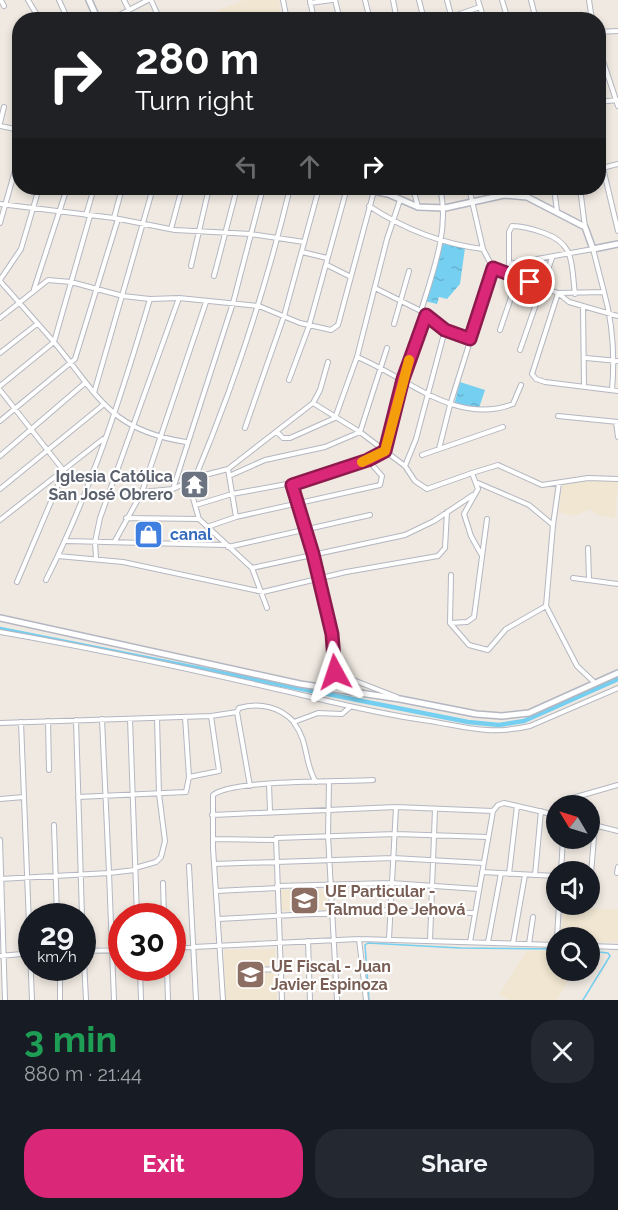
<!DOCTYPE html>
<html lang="en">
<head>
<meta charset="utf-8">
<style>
	body { margin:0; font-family:Raleway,sans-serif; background:#242831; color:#f1f3f6; height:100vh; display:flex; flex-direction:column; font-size:22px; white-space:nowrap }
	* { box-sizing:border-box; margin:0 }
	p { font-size:20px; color:#9ea1a6 }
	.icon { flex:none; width:33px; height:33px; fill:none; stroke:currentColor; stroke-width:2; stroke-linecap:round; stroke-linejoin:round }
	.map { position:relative; height:1000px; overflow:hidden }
	.details { display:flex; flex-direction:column; background:#171b24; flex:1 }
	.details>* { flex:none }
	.top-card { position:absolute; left:12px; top:12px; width:594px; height:183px; border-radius:24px; box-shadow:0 3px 9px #0003; background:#202124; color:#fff; overflow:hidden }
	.needle { width:39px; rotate:308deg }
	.tools { position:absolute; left:546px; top:795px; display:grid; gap:12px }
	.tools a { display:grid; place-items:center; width:54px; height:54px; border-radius:50%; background:#171b24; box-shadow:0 3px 9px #0003; font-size:30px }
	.speed { position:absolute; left:18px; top:903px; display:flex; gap:12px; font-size:30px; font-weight:700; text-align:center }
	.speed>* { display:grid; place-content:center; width:78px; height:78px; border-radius:50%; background:#171b24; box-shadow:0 3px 9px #0003; line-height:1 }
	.speed small { font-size:15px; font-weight:400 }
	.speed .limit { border:9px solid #d22; background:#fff; color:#111 }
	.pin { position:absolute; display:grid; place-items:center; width:51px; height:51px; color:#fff; margin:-26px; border:3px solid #fff; border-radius:50%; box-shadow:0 2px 6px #0007 }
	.me { position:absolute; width:66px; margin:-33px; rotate:355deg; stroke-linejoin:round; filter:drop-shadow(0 0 4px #0008) }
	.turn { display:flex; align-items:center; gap:21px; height:126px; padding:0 24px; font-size:27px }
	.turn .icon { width:78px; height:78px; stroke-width:2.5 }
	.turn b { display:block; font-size:42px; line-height:51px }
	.lanes { display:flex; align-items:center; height:57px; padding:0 24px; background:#0003; justify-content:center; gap:30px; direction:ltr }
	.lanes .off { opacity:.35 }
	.round { display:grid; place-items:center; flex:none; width:63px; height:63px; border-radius:24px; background:#242831 }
	.summary { display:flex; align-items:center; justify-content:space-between; height:102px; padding:0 24px }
	h1 { font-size:36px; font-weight:700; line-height:45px; color:#1e9e55 }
	.action { display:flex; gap:12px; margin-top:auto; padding:12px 24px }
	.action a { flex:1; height:69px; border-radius:24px; background:#db2777; color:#fff; font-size:24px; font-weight:700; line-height:69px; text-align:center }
	.action a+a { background:#242831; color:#f1f3f6 }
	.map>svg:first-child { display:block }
	.education { fill:#f0e6d1 }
	.water { fill:url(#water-ripples) }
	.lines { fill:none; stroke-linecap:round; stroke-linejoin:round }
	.stream { stroke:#75cff0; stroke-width:1.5 }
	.canal { stroke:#75cff0; stroke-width:4.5 }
	.street-casing { stroke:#b4b7c1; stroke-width:6 }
	.secondary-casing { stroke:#b4b7c1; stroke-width:8 }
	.street { stroke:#fff; stroke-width:4 }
	.secondary { stroke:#fff; stroke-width:5 }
	.route-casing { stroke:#8e194d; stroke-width:15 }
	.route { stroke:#db2777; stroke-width:10 }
	.slow { stroke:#f59e0b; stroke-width:10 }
	.labels { text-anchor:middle; stroke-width:4.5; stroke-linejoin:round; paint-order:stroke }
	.worship-label { font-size:16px; font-weight:bold; fill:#5b616d; stroke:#fff; text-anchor:end }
	.shop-label { font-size:16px; font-weight:bold; fill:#366cbe; stroke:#fff; text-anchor:start }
	.education-label { font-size:16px; font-weight:bold; fill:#785e54; stroke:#fff; text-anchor:start }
</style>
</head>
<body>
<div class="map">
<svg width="618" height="1000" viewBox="0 0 618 1000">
	<defs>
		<pattern id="water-ripples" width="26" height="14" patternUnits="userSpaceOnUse" patternTransform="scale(1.5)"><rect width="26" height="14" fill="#75cff0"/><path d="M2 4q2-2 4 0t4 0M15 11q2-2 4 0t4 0" fill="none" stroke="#66b2ce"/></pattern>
	</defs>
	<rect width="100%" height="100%" fill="#efe9e1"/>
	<!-- education -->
	<path class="education" d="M244 0H279L281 19H214L212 13Z
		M583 481H618L615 518 598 515 590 509 574 516 559 512 562 485Z
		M328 889V909L281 911 280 890Z
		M563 908 618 909V942L590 941V938L561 937Z
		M275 949 277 1000H225L224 950Z
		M527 950 556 952V970L574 971 557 1000H510L499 995Z"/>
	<!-- water -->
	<path class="water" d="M442 242 465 248 460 284 447 299 439 297 437 304 425 301Z
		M460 382 485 390 478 411 454 405Z"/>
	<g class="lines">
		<!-- stream -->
		<path class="stream" d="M369 1000 365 945 368 943 460 948 556 949
			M583 1000 610 956 608 953 590 951"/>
		<!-- canal -->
		<path class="canal" d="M0 629 468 722 499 725 524 721 618 679"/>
		<defs>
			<path id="street" d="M1 0 4 6
				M28 0 40 20
				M59 0 68 20
				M124 0 129 10
				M151 0 160 20
				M283 0 287 20
				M310 0 314 20
				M335 0 340 20
				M365 0 370 20
				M393 0 397 20
				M419 0 424 20
				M447 0 452 19
				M478 0 484 20
				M502 0 508 20
				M531 0 536 20
				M589 0 592 20
				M310 3 332 0
				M451 17 480 7
				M564 18 565 20
				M110 20 148 0
				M598 32 618 31
				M598 46 618 106
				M598 102 618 100
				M0 123 4 107
				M0 126 20 130
				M598 147 618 231
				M598 169 618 164
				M413 188 418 207
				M469 188 483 249 493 268
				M498 188 500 196
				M554 188 557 211
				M580 188 585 227
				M527 197 526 191 553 188
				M0 204 114 218 175 230 251 234 304 242
				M369 206C404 229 442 244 483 249
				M86 215 94 188
				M114 218 122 188
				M0 223 20 153
				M171 229 182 188
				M302 252 327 258
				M509 264V232L512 226C523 226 533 229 544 233 576 244 571 265 575 294
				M327 265 351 277
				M191 266 209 188
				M508 274 509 264 593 249 604 292 558 293 532 374 536 379 545 382 618 391
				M214 276 237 188
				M0 280 21 249 39 188
				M0 281 54 342
				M375 288 425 313 445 330 470 339
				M34 289 67 188
				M604 292C613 324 615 356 612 390
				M583 306 618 316
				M421 311C433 271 450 229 440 188
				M0 318 48 280 71 282 123 296 150 299 179 298 259 306 300 323 331 330 338 325 374 191
				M394 324 409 271
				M500 330 518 277
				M54 342 90 216
				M520 350 552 258
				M0 353 37 324
				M357 357 387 239 400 200
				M586 358 618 361
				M289 380 309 326 347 188
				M0 386 54 342C99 396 109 430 186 442
				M0 390 64 471 17 582
				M94 393 153 188
				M313 403 360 432 387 348
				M558 416 618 422
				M0 421 75 359 118 219
				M616 422 618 437
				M245 428 284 316 319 188
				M277 432 283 438H290L335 418 357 357C407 377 455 426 513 404L521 385
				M439 449 450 405 493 268 558 293 569 302 583 306 584 386
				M422 455 503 427
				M0 456 85 383
				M405 466 416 439 445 330
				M228 469 236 517
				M472 473 498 465 542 485 588 478 618 479
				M229 476 265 460 325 447 360 432 405 466 415 481 427 489 472 473 478 489 464 514 471 536 481 554
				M195 478C235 383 266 288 290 188
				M188 481 199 519 252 568 267 608
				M478 483 529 505 553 525 546 606 577 666 595 683
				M292 485 313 554 332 635 335 673 397 697
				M0 489 103 405
				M173 489 233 303 263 188
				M142 492 173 489 201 476 228 469 313 403 320 390 328 362
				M196 505 232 494 314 479 368 460 385 451 403 379 426 315
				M126 518 199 519
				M0 520 103 439
				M553 525 559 483
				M207 527 236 517 380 485 382 476 368 460
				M66 541 225 545
				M115 541 142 492 206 302
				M228 547 370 515
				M588 548 589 579
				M58 556 123 562 263 592 346 572 438 556 445 548 447 512
				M96 558 95 542 100 518 179 298
				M252 568 405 535 434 521 473 495
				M451 575 450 623 469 645 488 650 506 629 546 606
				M573 578 618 584
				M46 580C91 491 122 394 150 299
				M450 623 467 622 474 617 487 519
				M0 632C92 648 185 668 276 689 325 700 373 713 423 720 464 726 487 736 530 726L618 688
				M237 712 250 786
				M130 719 137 916
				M76 720 82 916
				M48 721 49 770
				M21 722 32 1000
				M0 723 211 716 237 712 239 708C260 702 280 707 294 722L318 713 342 714 350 707
				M294 723C309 742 304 764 316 782
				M189 777 219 771 211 716
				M329 782 328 835 337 1000
				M269 784 270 811
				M78 797 186 792 189 777 185 717
				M0 799 24 797
				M566 806 569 799 618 785
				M212 815 396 807 493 811
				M590 824 618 831
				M54 825 57 916
				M213 839 275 840
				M0 840 5 1000
				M214 864 393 858 483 863
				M189 866 196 1000
				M135 868 156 862 161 857 165 841 159 794 157 718
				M482 872 556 876
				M561 872 563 838
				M617 873 618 867
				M509 874 517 806
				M591 874 595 825
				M535 875 541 811
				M0 879 109 873 102 719
				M163 883 164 916
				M277 886 391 883 478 889
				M216 891 277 888
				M218 919 390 910 473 913
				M82 920 86 1000
				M557 938 559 904
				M359 939 366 1000
				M389 939 396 807
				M308 941 310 1000
				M430 941 435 809
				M470 942 493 811 498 805 504 803 556 815
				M488 942 501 873
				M513 943 525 875
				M529 944 533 917
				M590 946 618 947
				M172 948 359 939 556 945
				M83 951 122 950
				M0 956 32 953
				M60 968V1000
				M140 968 141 1000
				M167 968 168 1000
				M254 970 280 969
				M114 1000 109 873 135 870
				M223 1000 213 848V795C233 779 343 782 373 780
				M282 1000 276 838 396 834 488 837"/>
			<path id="secondary" d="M89 0 98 20
				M358 188 388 194 418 207 445 208 504 195 527 197 585 227 593 249 618 244
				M0 618 300 684 400 699 476 714 502 716 529 713 618 673"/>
		</defs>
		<!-- street casing -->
		<use href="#street" class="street-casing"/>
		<!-- secondary casing -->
		<use href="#secondary" class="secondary-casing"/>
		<!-- street -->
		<use href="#street" class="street"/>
		<!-- secondary -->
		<use href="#secondary" class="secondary"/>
	</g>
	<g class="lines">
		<defs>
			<path id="route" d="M335 672 332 634 313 554 292 485 368 460 385 451 403 379 426 315 445 330 470 339 493 268 530 282"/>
		</defs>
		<!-- route casing -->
		<use href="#route" class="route-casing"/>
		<!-- route -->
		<use href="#route" class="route"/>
		<!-- slow -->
		<path class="slow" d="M362 462 385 451 409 360"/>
	</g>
	<!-- icons -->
	<defs>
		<symbol id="temple-square" viewBox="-11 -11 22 22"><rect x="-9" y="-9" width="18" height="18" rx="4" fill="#6b7280" stroke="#fff"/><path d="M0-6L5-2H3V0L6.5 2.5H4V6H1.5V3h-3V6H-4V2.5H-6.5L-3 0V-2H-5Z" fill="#fff"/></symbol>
		<symbol id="shop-square" viewBox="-11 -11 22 22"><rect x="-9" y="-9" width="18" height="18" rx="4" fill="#3f7fe0" stroke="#fff"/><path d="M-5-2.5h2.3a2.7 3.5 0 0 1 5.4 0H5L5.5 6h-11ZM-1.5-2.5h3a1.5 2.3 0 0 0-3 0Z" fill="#fff"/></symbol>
		<symbol id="school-square" viewBox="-11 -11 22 22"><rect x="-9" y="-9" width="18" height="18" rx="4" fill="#8d6e63" stroke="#fff"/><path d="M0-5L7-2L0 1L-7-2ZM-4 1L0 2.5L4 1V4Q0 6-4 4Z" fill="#fff"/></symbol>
	</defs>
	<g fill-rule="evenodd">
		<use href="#temple-square" x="178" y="468" width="33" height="33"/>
		<use href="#shop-square" x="132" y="518" width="33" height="33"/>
		<use href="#school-square" x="288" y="884" width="33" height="33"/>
		<use href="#school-square" x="234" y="958" width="33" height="33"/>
	</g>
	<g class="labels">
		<!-- worship labels -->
		<g class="worship-label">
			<text x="173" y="482">Iglesia Católica<tspan x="173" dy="18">San José Obrero</tspan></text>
		</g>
		<!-- shop labels -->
		<g class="shop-label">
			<text x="170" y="540">canal</text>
		</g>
		<!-- education labels -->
		<g class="education-label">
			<text x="325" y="897">UE Particular -<tspan x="325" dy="18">Talmud De Jehová</tspan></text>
			<text x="271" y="972">UE Fiscal - Juan<tspan x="271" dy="18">Javier Espinoza</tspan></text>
		</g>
	</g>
</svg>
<div class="tools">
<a><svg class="needle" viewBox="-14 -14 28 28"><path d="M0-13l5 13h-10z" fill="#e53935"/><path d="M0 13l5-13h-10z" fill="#9ea1a6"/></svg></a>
<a><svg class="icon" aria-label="sound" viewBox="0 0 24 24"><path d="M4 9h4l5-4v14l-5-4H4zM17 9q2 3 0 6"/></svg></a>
<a><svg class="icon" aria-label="search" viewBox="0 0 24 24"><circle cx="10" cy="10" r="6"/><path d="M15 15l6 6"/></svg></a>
</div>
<div class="speed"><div>29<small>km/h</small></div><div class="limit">30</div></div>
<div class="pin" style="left:530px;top:282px;background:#d93025"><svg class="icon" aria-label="arrive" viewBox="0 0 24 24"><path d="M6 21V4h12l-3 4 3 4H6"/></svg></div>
<svg class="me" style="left:335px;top:672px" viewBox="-20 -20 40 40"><path d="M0-17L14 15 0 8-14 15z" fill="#db2777" stroke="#fff" stroke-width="4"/></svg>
<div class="top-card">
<div class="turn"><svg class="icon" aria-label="right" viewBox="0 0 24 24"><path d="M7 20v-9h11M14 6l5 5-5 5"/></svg><div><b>280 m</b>Turn right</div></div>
<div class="lanes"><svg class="icon off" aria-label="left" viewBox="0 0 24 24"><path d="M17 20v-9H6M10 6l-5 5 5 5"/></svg><svg class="icon off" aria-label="ahead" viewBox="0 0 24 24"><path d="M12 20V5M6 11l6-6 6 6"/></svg><svg class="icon" aria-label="right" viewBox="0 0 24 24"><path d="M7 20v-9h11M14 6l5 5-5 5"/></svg></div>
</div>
</div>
<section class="details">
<div class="summary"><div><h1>3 min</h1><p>880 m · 21:44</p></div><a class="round"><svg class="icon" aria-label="close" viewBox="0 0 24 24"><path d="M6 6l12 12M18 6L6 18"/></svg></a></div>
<div class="action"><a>Exit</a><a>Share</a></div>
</section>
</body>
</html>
